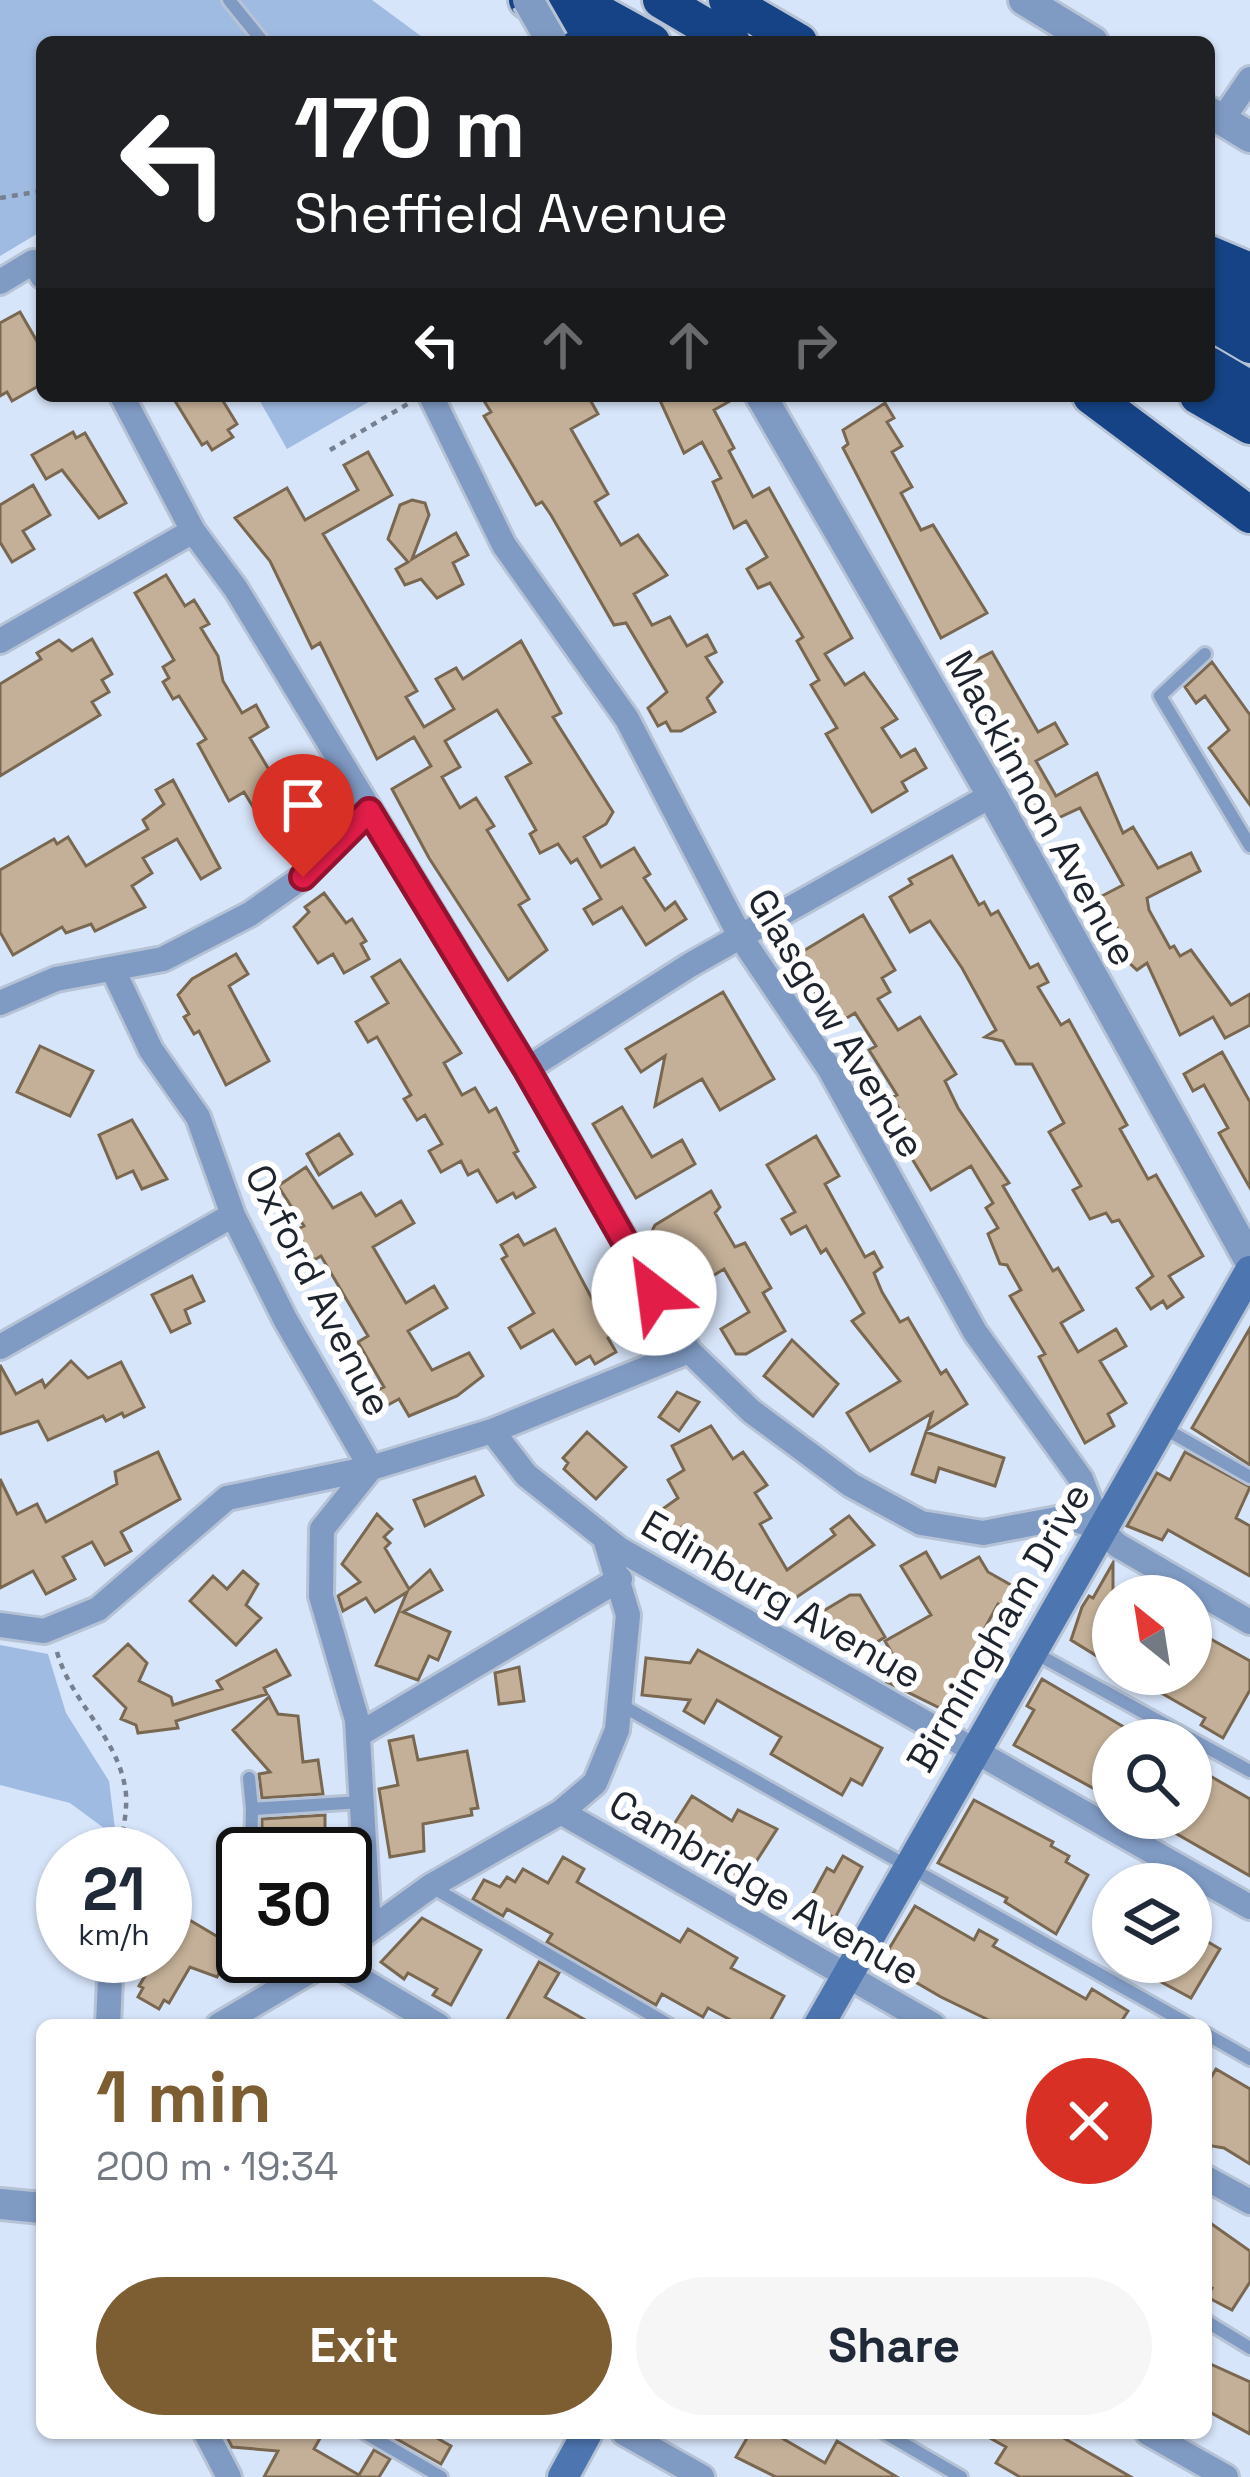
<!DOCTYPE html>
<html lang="en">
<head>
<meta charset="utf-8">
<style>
	body { margin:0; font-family:"Space Grotesk",sans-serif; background:#f6f6f7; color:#1f2937; height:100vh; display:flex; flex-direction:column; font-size:45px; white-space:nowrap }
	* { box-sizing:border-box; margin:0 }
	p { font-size:39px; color:#747a83 }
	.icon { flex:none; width:66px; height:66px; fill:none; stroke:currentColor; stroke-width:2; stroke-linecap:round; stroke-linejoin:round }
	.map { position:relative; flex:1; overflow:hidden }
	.sheet { position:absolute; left:36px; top:2019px; width:1176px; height:420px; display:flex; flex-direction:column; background:#fff; border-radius:18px; box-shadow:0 3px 9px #0004 }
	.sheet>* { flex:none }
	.hud { position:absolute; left:36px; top:36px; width:1179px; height:366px; border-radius:18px; box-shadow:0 3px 9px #0004; background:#202124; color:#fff; overflow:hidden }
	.needle { width:78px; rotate:330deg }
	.tools { position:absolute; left:1092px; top:1575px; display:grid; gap:24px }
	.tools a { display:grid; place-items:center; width:120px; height:120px; border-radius:50%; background:#fff; box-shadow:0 3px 9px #0004; font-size:60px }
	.speed { position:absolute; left:36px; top:1827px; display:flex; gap:24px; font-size:60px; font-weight:700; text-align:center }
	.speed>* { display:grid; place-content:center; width:156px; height:156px; border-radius:50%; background:#fff; box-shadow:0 3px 9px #0004; line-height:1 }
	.speed small { font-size:30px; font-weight:400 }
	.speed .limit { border:6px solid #111; border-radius:18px; background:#fff; color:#111 }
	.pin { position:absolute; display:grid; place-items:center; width:102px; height:102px; color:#fff; margin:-123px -51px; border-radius:50% 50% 50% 0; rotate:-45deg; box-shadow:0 0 12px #0007 }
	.pin .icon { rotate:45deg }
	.me { position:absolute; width:132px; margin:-66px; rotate:330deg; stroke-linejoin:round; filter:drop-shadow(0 0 9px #0008) }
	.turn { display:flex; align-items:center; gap:42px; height:252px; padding:0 60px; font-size:54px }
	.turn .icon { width:156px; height:156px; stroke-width:2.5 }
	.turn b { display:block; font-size:84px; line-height:102px }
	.lanes { display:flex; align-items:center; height:114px; padding:0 60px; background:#0003; justify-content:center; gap:60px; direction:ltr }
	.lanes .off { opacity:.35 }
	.round { display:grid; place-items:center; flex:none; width:126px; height:126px; border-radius:63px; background:#f6f6f7 }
	.headline { display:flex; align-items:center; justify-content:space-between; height:204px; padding:0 60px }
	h1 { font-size:72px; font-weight:700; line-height:90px; color:#7d5d32 }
	.button { display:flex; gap:24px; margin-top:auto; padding:24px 60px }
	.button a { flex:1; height:138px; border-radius:72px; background:#7d5d32; color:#fff; font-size:48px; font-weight:700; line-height:138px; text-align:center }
	.button a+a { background:#f6f6f7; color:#1f2937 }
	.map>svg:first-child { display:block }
	.green { fill:#a0bbe2 }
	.building { fill:#c4b098; stroke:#796750; stroke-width:3 }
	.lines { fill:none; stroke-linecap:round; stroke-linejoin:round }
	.service-casing { stroke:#b6c2d5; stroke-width:18 }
	.minor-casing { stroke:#b6c2d5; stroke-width:30 }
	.tertiary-casing { stroke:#b6c2d5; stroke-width:36 }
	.secondary-casing { stroke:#b6c2d5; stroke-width:36 }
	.motorway-casing { stroke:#b6c2d5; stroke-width:42 }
	.path { stroke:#778090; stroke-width:4.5; stroke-dasharray:6 6; stroke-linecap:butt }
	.service { stroke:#7f9ac3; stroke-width:12 }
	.minor { stroke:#7f9ac3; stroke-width:24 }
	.tertiary { stroke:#7f9ac3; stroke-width:30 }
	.secondary { stroke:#4d75b0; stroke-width:30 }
	.motorway { stroke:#154385; stroke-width:36 }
	.tertiary-bridge-casing { stroke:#b6c2d5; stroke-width:36; stroke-linecap:butt }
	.tertiary-bridge { stroke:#7f9ac3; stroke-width:30 }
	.route-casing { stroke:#92132f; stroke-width:30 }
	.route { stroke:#e11d48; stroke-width:21 }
	.labels { text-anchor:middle; stroke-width:12; stroke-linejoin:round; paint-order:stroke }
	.street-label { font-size:39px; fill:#1e242e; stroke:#fff }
</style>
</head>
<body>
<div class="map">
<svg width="1250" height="2477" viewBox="0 0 1250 2477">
	<rect width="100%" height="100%" fill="#d7e5fa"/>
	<!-- green -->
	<path class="green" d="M0 0H372L429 42H42V231L0 256Z
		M257 396H379L287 449Z
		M0 1645 48 1654 66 1713 109 1781 116 1837 70 1803 0 1785Z"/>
	<!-- building -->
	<path class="building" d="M20 312 42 350V384L12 401 7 392 0 396V323Z
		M172 396H220L237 424 228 430 233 437 212 450 207 442 202 445Z
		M481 396H588L598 414 571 429 608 494 595 502 621 545 638 535 667 575 634 594 652 625 670 617 687 646 707 635 716 652 706 657 722 682 707 698 715 712 681 731H671L666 722 658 726 648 708 667 692 626 623 614 625 551 515 542 502 536 505 484 416 491 412Z
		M658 396H739L714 410 734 448 729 451 753 497 769 488 852 638 825 654 845 685 864 673 897 719 882 728 901 757 915 749 926 768 902 782 907 791 872 812 826 734 837 728 811 685 819 680 797 641 803 637 770 583 758 588 747 569 767 557 746 521 734 528 713 482 721 478 702 442 684 453Z
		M885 403 894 418 887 422 902 446 892 452 912 487 901 493 921 530 933 525 987 613 941 638 843 448 848 444 843 430Z
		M73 432 76 438 85 433 126 503 99 518 62 470 46 479 32 455Z
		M368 452 392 495 323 534 417 691 406 697 424 727 454 709 436 679 456 668 463 679 521 641 561 713 553 717 613 812 606 824 584 837 601 867 634 848 650 874 644 878 665 910 675 902 686 919 646 945 622 907 593 924 584 909 601 899 577 859 571 863 558 844 540 853 530 834 536 830 506 777 531 763 497 710 445 741 460 767 442 777 460 808 476 798 494 826 487 830 529 899 519 905 547 950 508 980 429 858 392 789 431 766 414 737 377 759 320 643 312 648 270 561 235 518 287 488 305 520 358 490 344 465Z
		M33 485 50 515 23 531 34 549 12 562 0 542V505Z
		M412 500 425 503 429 515 412 559 456 533 468 555 453 563 463 584 437 598 421 579 405 585 396 569 408 562 388 539 400 505Z
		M166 575 185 606 194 600 209 624 201 628 218 656 223 681 242 713 256 705 268 727 250 738 277 783 285 778 311 824 276 845 244 792 229 801 198 744 206 739 179 696 173 699 163 682 169 678 163 667 174 660 135 593Z
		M92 639 112 674 102 680 109 692 92 702 100 715 0 776V684L41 659 37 653 59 640 72 651Z
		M992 652 1038 732 1055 723 1067 744 1036 761 1056 796 1097 773 1123 833 1133 827 1158 868 1191 853 1200 871 1147 898 1149 910 1170 948 1174 946 1180 956 1191 950 1231 1005 1250 994V1025L1225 1038 1213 1017 1180 1035 1147 963 1137 970 1128 962 1129 950 1100 897 1123 885 1080 808 1043 825 1034 810 1030 812 1019 794 1028 789 978 699 969 704 951 673Z
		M1212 662 1250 715V805L1209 748 1229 730 1205 696 1196 703 1185 687Z
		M173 780 220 868 201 879 177 839 143 858 152 873 132 886 145 907 95 931 91 924 66 933 62 927 13 955 0 932V870L54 839 57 844 68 837 86 866 148 829 143 820 164 804 156 790Z
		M952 856 979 905 984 902 991 915 998 911 1030 968 1038 964 1048 982 1038 987 1061 1025 1069 1020 1127 1125 1120 1129 1148 1179 1156 1175 1203 1256 1169 1276 1183 1297 1167 1308 1163 1301 1151 1309 1137 1288 1153 1276 1119 1220 1112 1222 1106 1213 1090 1219 1073 1190 1081 1186 1049 1132 1064 1123 1032 1064H1016L1003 1041 985 1037 996 1030 962 968 930 921 910 932 890 897 912 884 909 879Z
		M324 893 346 923 352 919 366 941 361 944 369 959 344 973 333 954 318 963 294 927 309 912 305 907Z
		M863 915 895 970 882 978 890 992 878 999 898 1030 920 1017 956 1074 945 1081 958 1108 1009 1183 1003 1186 1053 1271 1058 1268 1083 1310 1061 1323 1078 1352 1116 1329 1126 1346 1100 1361 1126 1403 1108 1414 1114 1426 1085 1443 1039 1357 1045 1354 1010 1296 1021 1290 1007 1265 1000 1264 988 1234 998 1228 986 1208 993 1203 971 1166 931 1190 908 1152 918 1147 893 1097 897 1095 869 1050 876 1046 855 1013 835 1025 815 992 821 988 800 953Z
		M236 954 248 974 229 986 269 1061 226 1085 199 1031 194 1034 184 1017 189 1014 178 995 192 979Z
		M400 960 461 1053 444 1063 462 1095 475 1088 489 1112 496 1108 518 1151 514 1153 535 1187 516 1198 513 1193 497 1202 478 1170 468 1175 461 1161 441 1172 429 1151 442 1144 425 1115 417 1120 404 1099 411 1095 377 1037 368 1042 356 1022 388 1003 372 977Z
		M723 992 774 1079 720 1110 702 1079 655 1106 665 1056 641 1072 626 1049Z
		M40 1046 93 1071 70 1116 17 1092Z
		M1222 1052 1250 1102V1188L1219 1133 1228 1128 1204 1085 1193 1091 1184 1074Z
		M622 1107 652 1157 682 1140 695 1164 636 1198 593 1124Z
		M132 1120 167 1179 142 1189 133 1171 117 1178 99 1135Z
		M339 1134 352 1154 319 1175 307 1154Z
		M816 1136 839 1176 825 1184 865 1257 874 1252 882 1267 874 1273 882 1292 900 1322 908 1318 941 1374 946 1370 967 1404 927 1430 932 1413 870 1451 847 1413 900 1381 852 1321 864 1313 826 1249 821 1253 806 1226 791 1234 782 1219 795 1212 767 1165Z
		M306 1167 333 1208 361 1193 376 1216 401 1201 414 1223 373 1247 406 1303 434 1286 447 1308 408 1331 432 1370 469 1353 483 1376 457 1396 409 1416 399 1399 386 1406 377 1390 384 1387 358 1342 368 1336 321 1256 314 1260 296 1230 304 1226 278 1186Z
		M711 1191 720 1207 715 1213 735 1247 745 1243 771 1288 763 1293 785 1331 746 1354H736L721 1329 749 1312 724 1269 706 1280 693 1258 680 1266 676 1261 670 1263 651 1233 655 1225Z
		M555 1229 599 1312 610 1306 622 1326 608 1338 616 1352 595 1364 590 1356 576 1364 553 1330 521 1348 509 1328 534 1313 502 1259 507 1256 501 1245 518 1235 524 1245Z
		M192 1276 204 1301 185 1310 190 1323 171 1332 152 1295Z
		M1250 1328V1465L1192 1428Z
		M792 1340 838 1384 813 1416 764 1376Z
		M71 1361 88 1378 121 1362 144 1407 124 1417 122 1413 106 1421 103 1416 48 1440 38 1421 0 1434V1365L16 1394 42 1380 45 1387Z
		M677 1392 699 1402 679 1431 659 1417Z
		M711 1426 733 1459 743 1452 767 1485 755 1493 771 1518 760 1524 787 1570 835 1535 831 1529 849 1516 874 1545 782 1607 755 1573 741 1581 728 1559 711 1569 685 1525 672 1534 657 1513 678 1498 668 1480 684 1470 672 1446Z
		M587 1432 626 1467 596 1499 564 1469 568 1463 563 1458Z
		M926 1432 1004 1458 995 1486 939 1468 935 1482 912 1474Z
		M158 1452 180 1499 121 1532 131 1551 105 1565 92 1542 63 1557 75 1579 46 1594 33 1571 0 1588V1479L17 1514 37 1504 46 1522 117 1484 115 1472Z
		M1185 1452 1250 1487 1236 1518 1250 1526V1576L1168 1530 1162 1540 1127 1526 1157 1473 1170 1480Z
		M475 1477 483 1495 425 1526 414 1500Z
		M377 1514 392 1529 384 1537 390 1543 385 1548 409 1589 430 1570 442 1590 403 1612 450 1632 438 1660 429 1656 418 1680 376 1665 407 1592 375 1612 366 1598 343 1611 338 1596 360 1582 342 1564Z
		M926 1552 941 1578 979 1557 988 1572 1018 1589 1007 1609 998 1604 980 1637 987 1641 948 1712 887 1682 897 1662 885 1641 931 1615 901 1566Z
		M1113 1563V1666L1071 1640 1082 1607 1089 1596 1093 1598Z
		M243 1571 258 1584 246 1605 261 1618 236 1645 190 1601 213 1576 227 1589Z
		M850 1595H860L885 1637 861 1652 844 1628 828 1637 815 1616Z
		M1191 1628 1250 1661V1690L1223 1738 1201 1725 1205 1718 1128 1674H1191Z
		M128 1644 147 1663 139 1681 171 1697 173 1705 222 1689 217 1681 276 1650 290 1675 264 1688 267 1694 176 1721 178 1728 138 1733 136 1725 121 1719 126 1708 94 1676Z
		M698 1650 882 1748 862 1785 851 1779 842 1795 771 1754 781 1737 717 1700 704 1723 684 1711 690 1700 642 1695 646 1658 690 1663Z
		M519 1667 524 1701 499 1704 495 1673Z
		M1042 1679 1146 1740H1113V1799L1014 1745 1034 1710 1027 1706Z
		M269 1697 278 1714 298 1716 303 1762 318 1760 323 1794 262 1798 259 1774 270 1772 233 1730Z
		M413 1736 418 1760 467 1751 478 1808 471 1809 472 1815 423 1824 424 1851 390 1857 379 1789 398 1785 389 1741Z
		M1191 1765 1250 1799V1876L1149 1818H1191Z
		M692 1796 732 1821 738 1810 777 1829 743 1882 666 1837Z
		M974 1800 1053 1842 1051 1846 1069 1856 1066 1862 1088 1875 1056 1934 1005 1902 1007 1898 938 1863Z
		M325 1815V1852H276V1843H262V1819Z
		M843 1856 862 1867 835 1918 808 1903 827 1868 834 1872Z
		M563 1857 584 1869 577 1882 680 1942 688 1929 703 1938 737 1958 731 1968 784 1996 768 2025H740L708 2008 703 2017 662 1994 656 2005 547 1942 552 1934 507 1909 503 1916 473 1899 484 1880 500 1887 507 1877 515 1882 523 1869 548 1883Z
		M915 1906 974 1940 979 1930 997 1940 993 1946 1086 1999 1092 1989 1128 2011 1119 2025H999L941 1997 881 1962Z
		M176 1912 235 1947 217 1977 190 1967 169 2003 164 2000 159 2009 138 1997 143 1988 139 1986 157 1956H165V1930Z
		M422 1918 481 1950 451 2005 433 1995 437 1989 408 1973 404 1979 381 1962Z
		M1191 1932 1220 1949 1191 1998 1124 1962H1191Z
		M539 1962 559 1973 545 1997 594 2025H504Z
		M1216 2069 1250 2089V2164L1224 2148 1206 2145V2086Z
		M1206 2220 1250 2251V2282L1232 2310 1207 2297 1212 2288 1206 2286Z
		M1206 2362 1250 2382V2434L1206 2410Z
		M225 2433H323L314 2449 359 2475 374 2450 390 2459 379 2477H264L278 2451 232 2447Z
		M386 2433H428L451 2446 441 2464Z
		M750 2433H773L825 2463 837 2441 897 2477H776L736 2457Z
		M981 2433H1055L1131 2477H1020L996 2463 1006 2447Z"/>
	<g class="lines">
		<defs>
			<path id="service" d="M229 0 263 42
				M1205 654 1160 696 1250 846
				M1160 1426 1250 1477
				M1035 1653 1250 1771
				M621 1705 1190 2025
				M249 1778 252 1809 361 1802
				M251 1854 252 1809
				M432 1887 669 2025
				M1206 2034 1250 2059
				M1206 2321 1250 2348
				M365 2433 441 2477
				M885 2433 961 2477"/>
			<path id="minor" d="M1222 120 1250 79
				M0 282 33 262 42 276
				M122 396 193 531 236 589 527 1069 689 1351 751 1411 851 1485 921 1523 983 1533 1067 1517 1100 1528
				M431 396 504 545 627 719 740 936 829 1068 975 1332 1081 1479 1100 1528 1117 1545 1250 1622
				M0 641 193 531
				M114 972 151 1050 198 1117 233 1215 285 1319 371 1468 322 1529 321 1596 357 1720 369 1929
				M0 1003 56 979 163 959 250 914 303 877 369 811
				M527 1069 690 965 992 795
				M0 1347 233 1215
				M492 1431 526 1475 619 1549 1250 1907
				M0 1625 44 1631 98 1609 227 1498 371 1468 492 1431 689 1351
				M358 1735 620 1579
				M561 1812 933 2025
				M345 1948 431 1886 561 1812 595 1783 617 1730 628 1615 606 1542
				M330 1961 438 2025
				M108 2025 111 1956
				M219 2025 336 1956
				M1206 2178 1250 2202
				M206 2433 229 2477
				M624 2433 702 2477
				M1148 2433 1226 2477"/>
			<path id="tertiary" d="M1024 0 1093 42
				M1209 112 1250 137
				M761 396 992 795 1250 1261
				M0 2204 42 2208"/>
			<path id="secondary" d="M819 2025 1250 1271
				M563 2477 587 2433"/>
			<path id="motorway" d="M527 0 597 42
				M576 0 652 42
				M661 0 732 42
				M727 0 799 42
				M1209 254 1250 271
				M1209 282 1250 307
				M1209 321 1250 345
				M1209 365 1250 389
				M1091 396 1250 515
				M1198 396 1250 426"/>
		</defs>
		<!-- service casing -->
		<use href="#service" class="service-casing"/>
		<!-- minor casing -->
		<use href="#minor" class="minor-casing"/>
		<!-- tertiary casing -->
		<use href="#tertiary" class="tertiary-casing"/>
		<!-- secondary casing -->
		<use href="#secondary" class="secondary-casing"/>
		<!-- motorway casing -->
		<use href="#motorway" class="motorway-casing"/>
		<!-- path -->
		<path class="path" d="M0 198 42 191
			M330 450 411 402
			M57 1652C71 1702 116 1735 125 1787 129 1807 122 1834 119 1854"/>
		<!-- service -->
		<use href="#service" class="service"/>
		<!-- minor -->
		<use href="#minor" class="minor"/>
		<!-- tertiary -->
		<use href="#tertiary" class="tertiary"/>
		<!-- secondary -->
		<use href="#secondary" class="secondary"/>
		<!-- motorway -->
		<use href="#motorway" class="motorway"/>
		<defs>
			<path id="tertiary-bridge" d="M528 0 552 42"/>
		</defs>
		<!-- tertiary-bridge casing -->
		<use href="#tertiary-bridge" class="tertiary-bridge-casing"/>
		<!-- tertiary-bridge -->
		<use href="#tertiary-bridge" class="tertiary-bridge"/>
	</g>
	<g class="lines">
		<defs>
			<path id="route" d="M303 877 369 811 527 1070 654 1293"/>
		</defs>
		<!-- route casing -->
		<use href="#route" class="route-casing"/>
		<!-- route -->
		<use href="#route" class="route"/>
	</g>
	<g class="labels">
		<!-- street labels -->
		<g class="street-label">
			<text transform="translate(1042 808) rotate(61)" y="14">Mackinnon Avenue</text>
			<text transform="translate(837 1023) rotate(59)" y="14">Glasgow Avenue</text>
			<text transform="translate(319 1290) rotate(63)" y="14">Oxford Avenue</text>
			<text transform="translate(782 1599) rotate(30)" y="14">Edinburg Avenue</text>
			<text transform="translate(998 1627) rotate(-60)" y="14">Birmingham Drive</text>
			<text transform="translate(765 1887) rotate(30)" y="14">Cambridge Avenue</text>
		</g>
	</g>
</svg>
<div class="tools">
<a><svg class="needle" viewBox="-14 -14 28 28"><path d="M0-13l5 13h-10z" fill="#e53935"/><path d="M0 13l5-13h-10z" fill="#747a83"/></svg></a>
<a><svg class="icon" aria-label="search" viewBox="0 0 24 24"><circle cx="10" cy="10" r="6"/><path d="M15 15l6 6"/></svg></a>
<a><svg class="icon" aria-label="layers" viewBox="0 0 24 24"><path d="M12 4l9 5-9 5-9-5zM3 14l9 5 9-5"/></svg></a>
</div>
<div class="speed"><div>21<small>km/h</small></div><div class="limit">30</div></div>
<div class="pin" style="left:303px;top:877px;background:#d93025"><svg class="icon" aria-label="arrive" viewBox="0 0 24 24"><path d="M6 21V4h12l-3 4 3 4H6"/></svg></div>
<svg class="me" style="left:654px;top:1293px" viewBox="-20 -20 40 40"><circle r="19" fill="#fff"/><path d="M0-13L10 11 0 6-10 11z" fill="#e11d48"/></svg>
<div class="hud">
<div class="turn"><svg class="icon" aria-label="left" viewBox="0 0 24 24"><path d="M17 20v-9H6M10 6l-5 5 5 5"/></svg><div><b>170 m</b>Sheffield Avenue</div></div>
<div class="lanes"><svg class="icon" aria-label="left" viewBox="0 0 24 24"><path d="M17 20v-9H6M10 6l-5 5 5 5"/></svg><svg class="icon off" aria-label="ahead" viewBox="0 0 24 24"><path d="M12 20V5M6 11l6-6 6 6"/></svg><svg class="icon off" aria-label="ahead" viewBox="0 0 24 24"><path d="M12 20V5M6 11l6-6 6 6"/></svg><svg class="icon off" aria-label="right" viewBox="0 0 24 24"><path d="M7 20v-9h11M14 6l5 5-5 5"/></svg></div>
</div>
<section class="sheet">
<div class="headline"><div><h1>1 min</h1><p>200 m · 19:34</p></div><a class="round" style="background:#d93025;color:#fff"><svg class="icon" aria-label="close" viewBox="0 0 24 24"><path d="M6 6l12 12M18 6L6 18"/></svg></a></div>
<div class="button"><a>Exit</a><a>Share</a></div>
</section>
</div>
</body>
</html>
